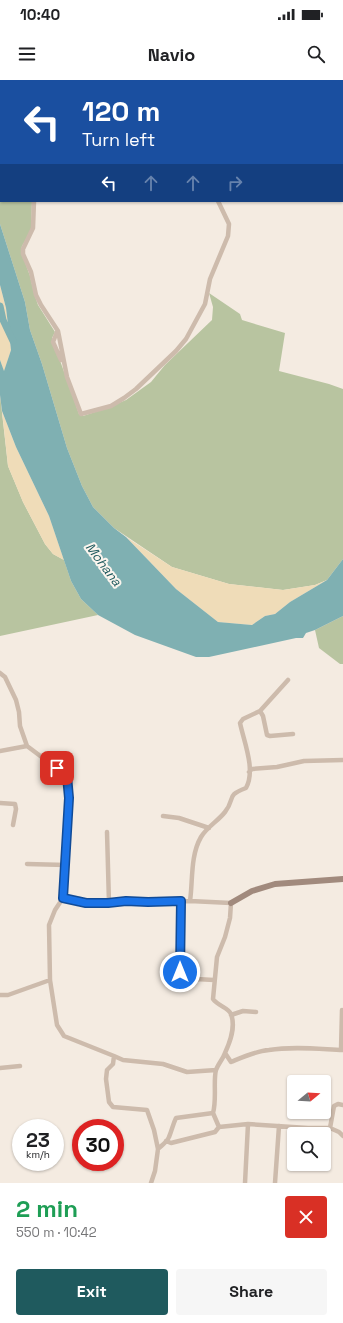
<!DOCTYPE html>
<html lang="en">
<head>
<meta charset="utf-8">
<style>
	body { margin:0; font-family:"Space Grotesk",sans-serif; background:#f6f6f6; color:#202124; height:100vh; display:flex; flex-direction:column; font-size:15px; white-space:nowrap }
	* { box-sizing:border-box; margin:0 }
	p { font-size:13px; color:#757577 }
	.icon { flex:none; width:22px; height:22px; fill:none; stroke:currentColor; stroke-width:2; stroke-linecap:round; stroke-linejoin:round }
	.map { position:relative; height:1103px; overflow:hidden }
	.side { display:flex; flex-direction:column; background:#fff; flex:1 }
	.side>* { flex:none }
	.top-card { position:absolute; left:0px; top:0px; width:343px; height:122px; box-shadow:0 1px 3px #0004; background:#1a4fa0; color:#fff; overflow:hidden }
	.needle { width:26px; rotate:72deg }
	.buttons { position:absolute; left:287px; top:995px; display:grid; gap:8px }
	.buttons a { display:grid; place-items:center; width:44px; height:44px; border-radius:4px; background:#fff; box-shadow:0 1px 3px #0004; font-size:20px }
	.speed { position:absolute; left:12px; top:1039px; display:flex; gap:8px; font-size:20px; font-weight:700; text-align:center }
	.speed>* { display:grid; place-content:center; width:52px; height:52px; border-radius:50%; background:#fff; box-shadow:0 1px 3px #0004; line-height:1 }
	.speed small { font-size:10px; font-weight:400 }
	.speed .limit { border:6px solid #d22; background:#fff; color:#111 }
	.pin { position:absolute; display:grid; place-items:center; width:34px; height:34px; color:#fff; margin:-17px; border-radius:8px; box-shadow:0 2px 6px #0006 }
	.me { position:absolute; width:44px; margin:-22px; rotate:0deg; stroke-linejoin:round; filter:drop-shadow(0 0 3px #0008) }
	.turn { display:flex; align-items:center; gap:14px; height:84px; padding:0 16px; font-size:18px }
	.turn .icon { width:52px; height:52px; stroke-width:2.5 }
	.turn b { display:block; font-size:28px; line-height:34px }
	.lanes { display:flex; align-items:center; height:38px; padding:0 16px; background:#0003; justify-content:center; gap:20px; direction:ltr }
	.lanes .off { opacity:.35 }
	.round { display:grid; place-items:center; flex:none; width:42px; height:42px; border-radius:4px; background:#f6f6f6 }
	.head { display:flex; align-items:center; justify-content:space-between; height:68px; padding:0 16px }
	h1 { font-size:24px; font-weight:800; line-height:30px; color:#1e9e55 }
	.cta { display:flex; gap:8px; margin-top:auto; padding:8px 16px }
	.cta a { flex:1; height:46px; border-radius:4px; background:#1f5a5e; color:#fff; font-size:16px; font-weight:800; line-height:46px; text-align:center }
	.cta a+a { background:#f6f6f6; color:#202124 }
	.status { display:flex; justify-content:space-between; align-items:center; height:28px; padding:0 20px; background:#fff; direction:ltr }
	.status svg { height:11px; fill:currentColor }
	header { display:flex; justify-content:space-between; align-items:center; height:52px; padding:0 16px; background:#fff; font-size:18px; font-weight:800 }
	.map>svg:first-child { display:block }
	.green { fill:#b8c4a0 }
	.sand { fill:#efdcb8 }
	.water { fill:#7fb0b2 }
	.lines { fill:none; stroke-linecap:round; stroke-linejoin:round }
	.river { stroke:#7fb0b2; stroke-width:7 }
	.street { stroke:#cdbbac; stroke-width:4.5 }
	.secondary { stroke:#a18a7d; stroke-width:6 }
	.route-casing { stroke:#114b97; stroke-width:10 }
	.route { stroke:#1a73e8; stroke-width:7 }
	.labels { text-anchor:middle; stroke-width:4; stroke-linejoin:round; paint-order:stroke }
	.water-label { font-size:13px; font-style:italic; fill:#1f5a5e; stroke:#fbf5ee }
</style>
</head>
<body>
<div class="status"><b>10:40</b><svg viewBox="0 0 49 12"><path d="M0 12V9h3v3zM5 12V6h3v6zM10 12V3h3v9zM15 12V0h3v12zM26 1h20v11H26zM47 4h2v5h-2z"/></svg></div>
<header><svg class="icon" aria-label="menu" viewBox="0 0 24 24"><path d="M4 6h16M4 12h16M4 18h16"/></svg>Navio<svg class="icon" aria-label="search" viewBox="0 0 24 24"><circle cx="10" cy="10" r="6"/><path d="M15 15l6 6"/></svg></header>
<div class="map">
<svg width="343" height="1103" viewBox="0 0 343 1103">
	<rect width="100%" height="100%" fill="#f4ebe1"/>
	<!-- green -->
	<path class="green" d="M0 77 1 121H32L31 151 22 166 21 171 30 196 34 213 38 225 55 252 52 258 79 334 83 336 107 328 126 320 151 302 165 285 212 240 213 227 209 213 240 234 242 240 285 253 279 291 329 304 343 309V479L327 500 315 505 283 510 229 504 172 487 114 448 93 427 82 406 67 368 42 284 30 250 25 222 0 144Z
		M0 315 8 386 23 422 45 464 53 474 64 480 71 501 81 519 98 535 0 556Z
		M343 536V584H340L319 568 315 550Z"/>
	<!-- sand -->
	<path class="sand" d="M0 205 6 228 11 270 4 292 0 280Z
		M2 331 16 367 49 436 64 480 53 474 45 464 23 422 8 386Z
		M126 457 172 487 229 504 283 510 315 505 327 500 290 522 275 534 265 536 252 545 218 542 176 509Z"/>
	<!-- water -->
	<path class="water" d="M0 144 25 222 30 250 42 284 67 368 82 406 93 427 114 448 126 457 176 509 218 542 252 545 265 536 275 534 290 522 327 500 343 479V536L315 550 306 553 303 558H296L209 577H196L135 555 98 535 81 519 71 501 49 436 16 367 2 331 0 315V280L4 291 11 270 6 228 0 205Z"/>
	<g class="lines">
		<!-- river -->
		<path class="river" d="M0 226 3 240 13 261"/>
		<!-- street -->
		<path class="street" d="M16 0V1
			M342 24 343 23
			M34 121 33 148 23 169V174L31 192 36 215 41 225 58 251 67 297 81 334 111 326 124 318 136 309 176 271 186 259 205 224 210 199 228 156 229 144 218 121
			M57 252 53 262 61 280
			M0 593 5 597 16 620 19 632 20 646 27 666 67 696 69 718 63 818
			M260 631 263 636 267 655 270 656 293 654
			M0 671 27 666
			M249 692 252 689 277 687 304 681 343 680
			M0 723 15 724 16 729 13 745
			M163 736 179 738 209 748
			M107 752 109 823
			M27 784 66 785
			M180 892 181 821
			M185 906 196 899 214 900
			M0 915H8L50 900
			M231 935 243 931 256 932
			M341 970 342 930
			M225 973 231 982C243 977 256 971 269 970 293 966 319 969 343 970
			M114 976 123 980 163 984 187 992 216 990
			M0 988 20 986
			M213 1033 219 1047 248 1044 308 1048H330L339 1052 343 1056
			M330 1048 334 1026 338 1024 343 1025
			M166 1061 171 1063 215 1052 219 1047
			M158 1069 154 1050 147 1030 113 1027 109 1022 106 999 107 990 113 984 114 976 64 956 57 945 50 900 49 845 55 830 63 818 86 823H109L126 821 148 822 190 821
			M151 1103 155 1091 158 1069C162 1065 167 1062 169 1057 172 1050 173 1044 176 1038L213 1033C217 1019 213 1001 216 990 218 984 223 979 225 973 230 962 236 947 231 934 229 928 218 926 213 919L217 877 225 857 230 838 231 823 190 821C193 801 190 776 201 757 207 747 218 741 225 732 236 718 225 716 246 708 256 690 244 662 240 643L243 639 260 631 288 600
			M245 1103 248 1044
			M275 1103 279 1046"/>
		<!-- secondary -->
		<path class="secondary" d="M231 823 252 811 275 804 343 799"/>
	</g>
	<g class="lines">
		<defs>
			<path id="route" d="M57 688 67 696 69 718 63 818 86 823H108L126 821 148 822 181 821 180 892"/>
		</defs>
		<!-- route casing -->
		<use href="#route" class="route-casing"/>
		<!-- route -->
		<use href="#route" class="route"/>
	</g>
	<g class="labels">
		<!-- water labels -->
		<g class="water-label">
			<text transform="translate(104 484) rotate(53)" y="5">Mohana</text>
		</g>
	</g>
</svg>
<div class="buttons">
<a><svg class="needle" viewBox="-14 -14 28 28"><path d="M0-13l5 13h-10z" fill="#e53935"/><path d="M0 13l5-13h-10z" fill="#757577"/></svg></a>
<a><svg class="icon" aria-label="search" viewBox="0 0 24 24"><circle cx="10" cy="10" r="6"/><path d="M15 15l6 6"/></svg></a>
</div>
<div class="speed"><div>23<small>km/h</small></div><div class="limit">30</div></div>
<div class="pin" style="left:57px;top:688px;background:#d93025"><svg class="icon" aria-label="arrive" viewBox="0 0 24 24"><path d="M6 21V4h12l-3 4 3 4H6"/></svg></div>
<svg class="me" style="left:180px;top:892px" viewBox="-20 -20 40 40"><circle r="17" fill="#1a73e8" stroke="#fff" stroke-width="3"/><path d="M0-11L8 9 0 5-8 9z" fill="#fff"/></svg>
<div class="top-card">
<div class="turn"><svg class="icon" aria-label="left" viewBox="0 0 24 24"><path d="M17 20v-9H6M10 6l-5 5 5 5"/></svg><div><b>120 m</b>Turn left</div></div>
<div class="lanes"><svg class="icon" aria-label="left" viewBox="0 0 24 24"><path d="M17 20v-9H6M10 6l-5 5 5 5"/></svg><svg class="icon off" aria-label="ahead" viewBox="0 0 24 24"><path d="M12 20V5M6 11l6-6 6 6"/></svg><svg class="icon off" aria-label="ahead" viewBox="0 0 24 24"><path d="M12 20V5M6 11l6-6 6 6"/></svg><svg class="icon off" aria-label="right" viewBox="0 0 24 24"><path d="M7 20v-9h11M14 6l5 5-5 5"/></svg></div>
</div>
</div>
<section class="side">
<div class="head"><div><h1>2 min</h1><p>550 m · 10:42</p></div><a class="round" style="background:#d93025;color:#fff"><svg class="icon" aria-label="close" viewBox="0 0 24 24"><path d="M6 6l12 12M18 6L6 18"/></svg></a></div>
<div class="cta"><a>Exit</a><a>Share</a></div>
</section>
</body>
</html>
